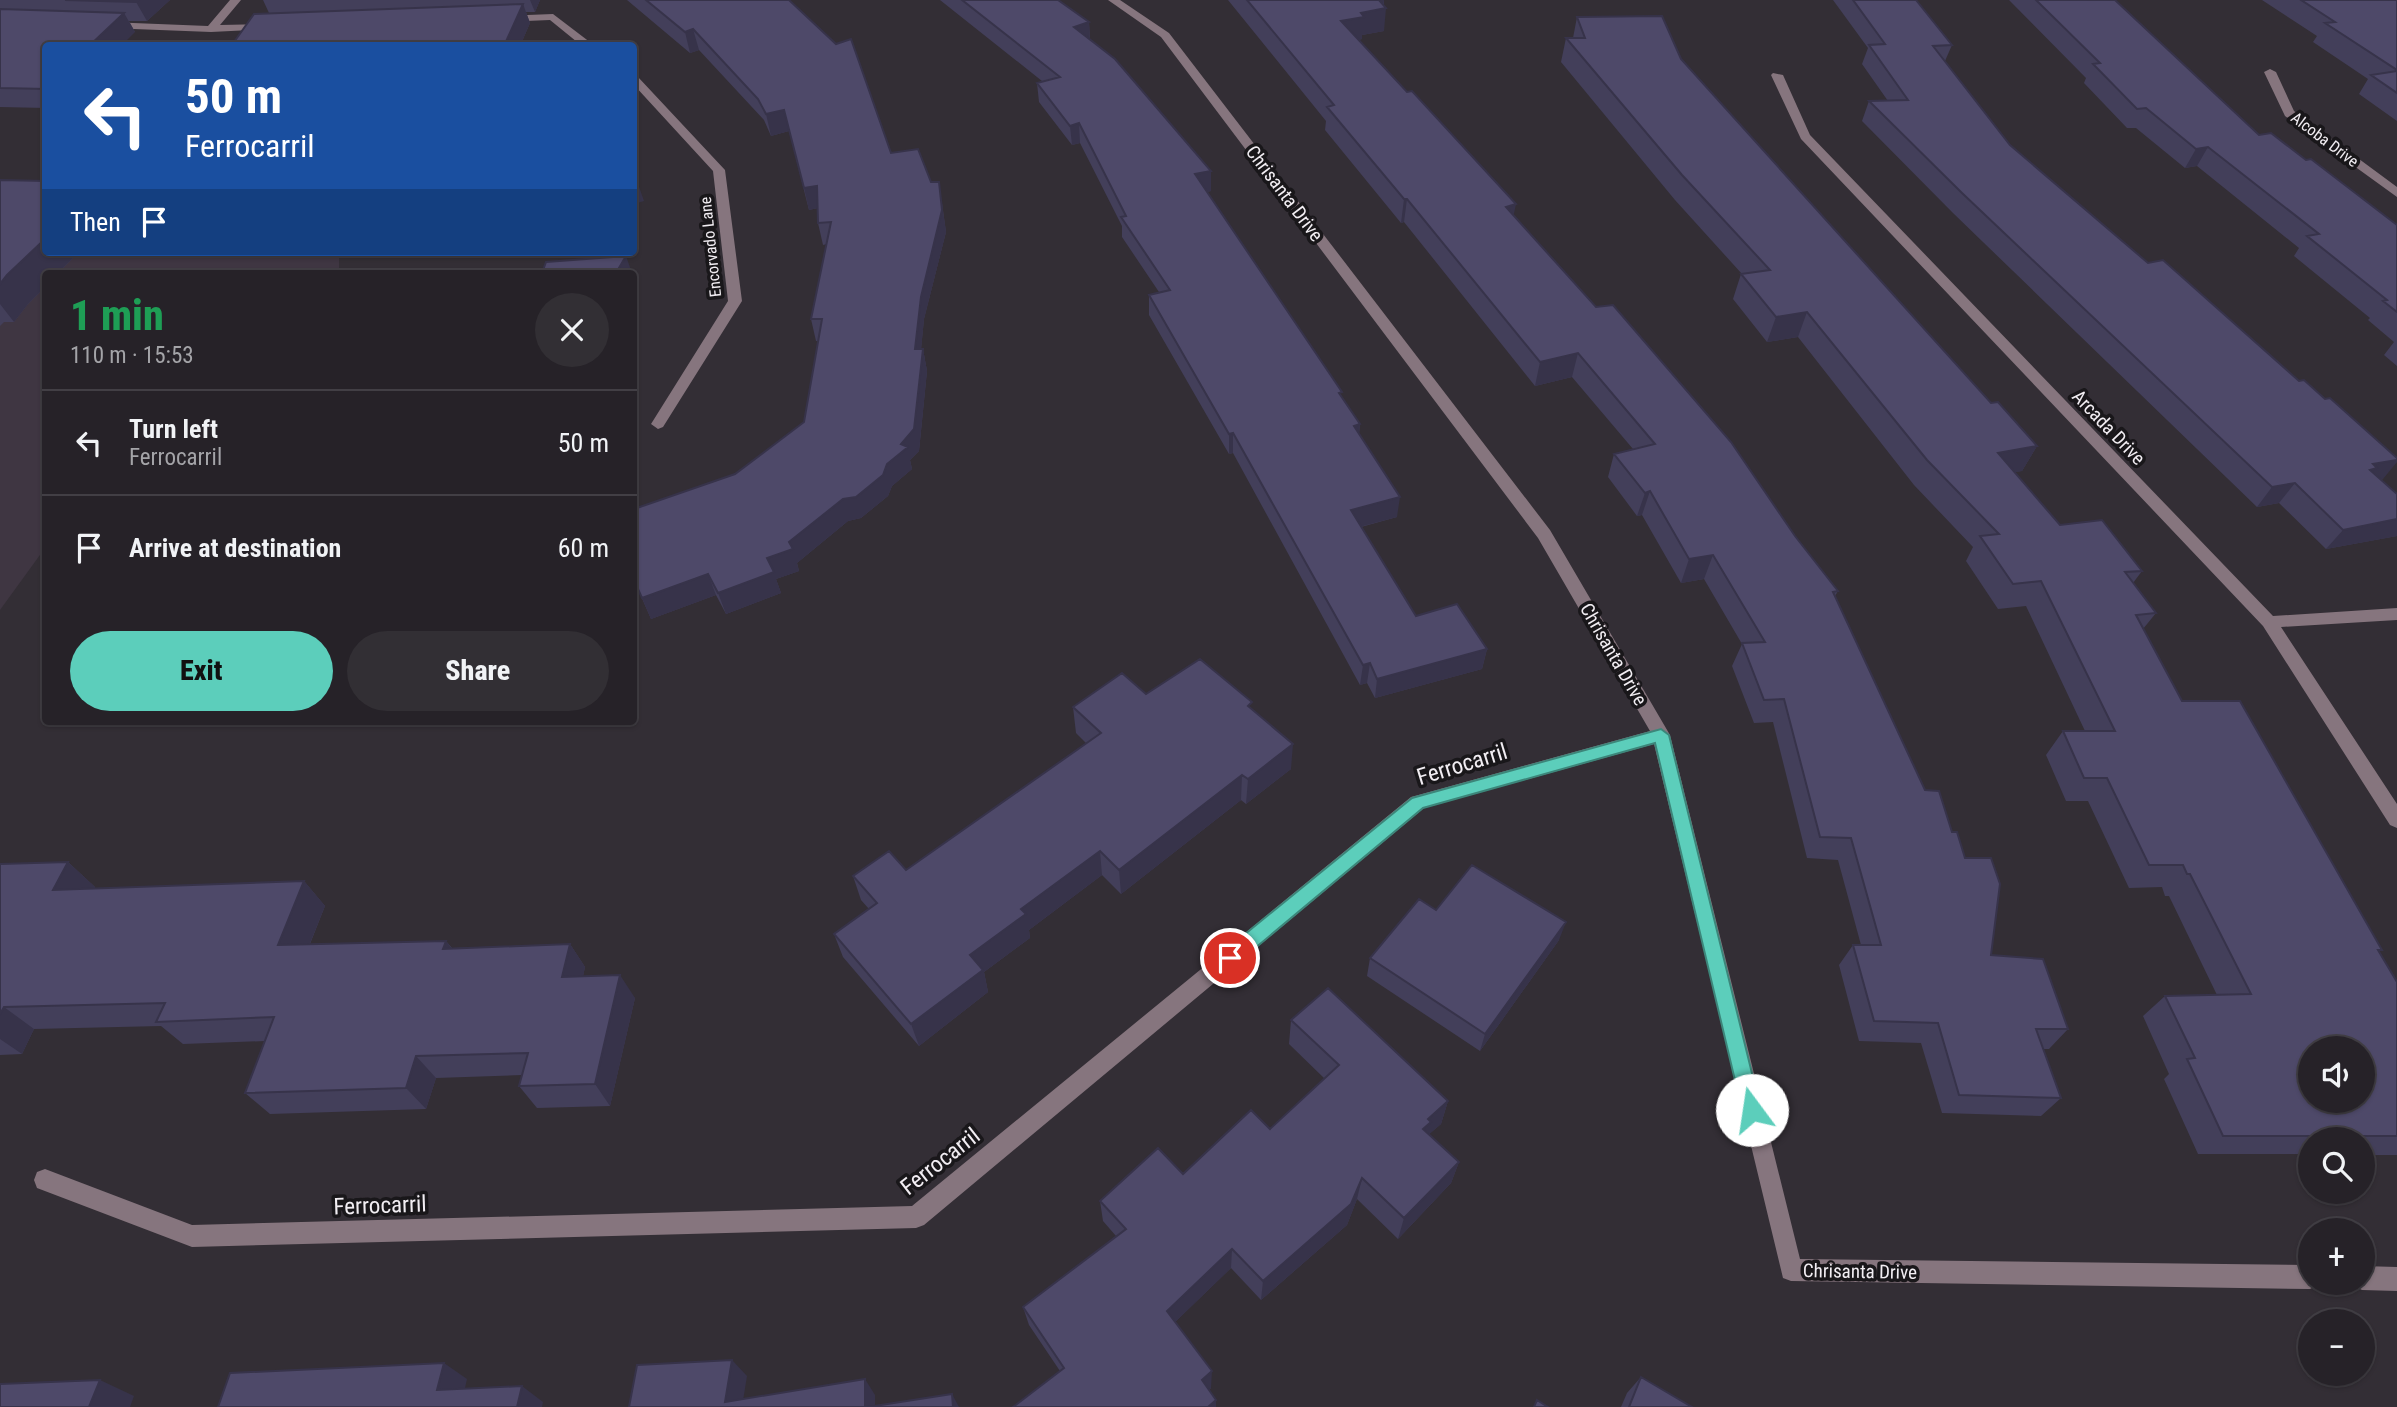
<!DOCTYPE html>
<html lang="en">
<head>
<meta charset="utf-8">
<style>
	body { margin:0; font-family:"Roboto Condensed",sans-serif; background:#322f34; color:#f1f3f6; height:100vh; display:flex; flex-direction:column; font-size:26px; white-space:nowrap }
	* { box-sizing:border-box; margin:0 }
	p { font-size:23px; color:#a4a4a8 }
	.icon { flex:none; width:38px; height:38px; fill:none; stroke:currentColor; stroke-width:2; stroke-linecap:round; stroke-linejoin:round }
	.map { position:relative; flex:1; overflow:hidden }
	.details { position:absolute; left:42px; top:270px; width:595px; height:455px; display:flex; flex-direction:column; background:#262228; border-radius:7px; box-shadow:0 2px 5px #0004,0 0 0 2px #423f45 }
	.details>* { flex:none }
	.hud { position:absolute; left:42px; top:42px; width:595px; height:214px; border-radius:7px; box-shadow:0 2px 5px #0004,0 0 0 2px #423f45; background:#1a4fa0; color:#fff; overflow:hidden }
	.buttons { position:absolute; left:2298px; top:1036px; display:grid; gap:14px }
	.buttons a { display:grid; place-items:center; width:77px; height:77px; border-radius:50%; background:#262228; box-shadow:0 2px 5px #0004,0 0 0 2px #423f45; font-size:35px }
	.pin { position:absolute; display:grid; place-items:center; width:60px; height:60px; color:#fff; margin:-30px; border:4px solid #fff; border-radius:50%; box-shadow:0 2px 7px #0007 }
	.me { position:absolute; width:77px; margin:-38px; rotate:346deg; stroke-linejoin:round; filter:drop-shadow(0 0 5px #0008) }
	.turn { display:flex; align-items:center; gap:24px; height:147px; padding:0 28px; font-size:32px }
	.turn .icon { width:91px; height:91px; stroke-width:2.5 }
	.turn b { display:block; font-size:49px; line-height:60px }
	.then { display:flex; align-items:center; height:66px; padding:0 28px; background:#0003; gap:14px; font-size:26px }
	.round { display:grid; place-items:center; flex:none; width:74px; height:74px; border-radius:37px; background:#322f34 }
	.head { display:flex; align-items:center; justify-content:space-between; height:119px; padding:0 28px }
	h1 { font-size:42px; font-weight:800; line-height:52px; color:#1e9e55 }
	.action { display:flex; gap:14px; margin-top:auto; padding:14px 28px }
	.action a { flex:1; height:80px; border-radius:42px; background:#5ccebb; color:#111; font-size:28px; font-weight:800; line-height:80px; text-align:center }
	.action a+a { background:#322f34; color:#f1f3f6 }
	ul { padding:0; list-style:none }
	li { display:flex; align-items:center; gap:21px; height:105px; padding:0 28px; border-top:2px solid #423f45 }
	li div { flex:1 }
	li b { display:block; font-size:26px }
	li em { font-style:normal }
	.map>svg:first-child { display:block }
	.built { fill:#3f3642 }
	.lines { fill:none; stroke-linecap:round; stroke-linejoin:round }
	.minor { fill:#86757e; fill-rule:evenodd }
	.wall { fill:#433f5a }
	.shaded-wall { fill:#37334a }
	.building { fill:#4e4969; stroke:#37334a; stroke-width:2; fill-rule:evenodd }
	.route { fill:#5ccebb; stroke:#3c867a; stroke-width:2 }
	.labels { text-anchor:middle; stroke-width:7; stroke-linejoin:round; paint-order:stroke }
	.far-street-label { font-size:16px; fill:#f2eef3; stroke:#19171a }
	.street-label { font-size:19px; fill:#f2eef3; stroke:#19171a }
	.near-street-label { font-size:23px; fill:#f2eef3; stroke:#19171a }
</style>
</head>
<body>
<div class="map">
<svg width="2397" height="1407" viewBox="0 0 2397 1407">
	<rect width="100%" height="100%" fill="#332e35"/>
	<!-- built -->
	<path class="built" d="M0 204 46 252H339V273H46L45 548 0 610Z"/>
	<g class="lines">
		<!-- minor -->
		<path class="minor" d="M230 0H241L220 25 266 24 270 25V29L211 32 108 28 103 25 108 22 208 26Z
			M1108 0H1120L1169 33 1550 530 1670 735 1800 1259 2310 1265V1283H2319L2318 1285 2310 1289 1791 1281 1783 1278 1654 744 1424 808 924 1225 916 1228 192 1247 37 1188 34 1180 37 1172 45 1169 192 1225 912 1206 1411 797 1650 731 1538 538 1161 37Z
			M553 14 595 46H582L550 20 504 22 499 19 504 16Z
			M2270 69 2276 72 2294 111 2397 187V197L2285 116 2264 72Z
			M1773 73 1783 75 1810 135 2273 616 2397 608V620L2281 627 2397 804V828L2390 825 2263 626 1801 139 1771 75Z
			M634 76 638 77 725 170 742 301 663 427 658 429 651 424 728 301 713 171 634 85Z
			M2362 1266 2397 1267V1291L2362 1290 2354 1286 2352 1283H2362Z"/>
	</g>
	<!-- wall -->
	<path class="wall" d="M0 0H170L147 21H129L135 32 46 46V108L0 107Z
		M263 0H540L535 12H526L530 23 520 46H127L234 42 269 13Z
		M627 0H789L891 153 931 182 942 203 946 232 924 319 921 349H923L927 371 919 451 910 460 912 469 892 486 888 496 861 518 848 521 797 563 799 571 776 579 781 593 726 614 716 595 651 619 634 580 735 474 804 422 818 341H816L811 319 827 244 823 245 818 223V208L809 210 789 131 771 136 764 120 699 50 690 53Z
		M940 0H1058L1089 22 1090 39 1211 171V191L1207 192 1360 424 1359 434 1397 517 1361 527 1416 616 1487 649 1482 669 1375 698 1367 683 1360 685 1233 453 1229 454 1149 315V295L1159 292 1122 237V226L1080 143 1072 145 1039 102 1037 83 1042 81Z
		M1228 0H1384V31L1362 35V39L1358 40 1795 536 1838 591 1835 596 1991 955 2068 1029 2049 1049H2043L2061 1098 2041 1116 1942 1113 1921 1043 1859 1041 1839 965 1853 945H1861L1838 860 1807 858 1773 722 1754 723 1732 666 1742 644 1704 579 1681 583 1642 515 1637 516 1608 477 1614 454 1633 449 1572 377 1535 386 1404 222 1401 223 1325 130 1326 121Z
		M1833 0H1916L1952 45 1945 61 2010 145 2383 479 2381 480 2397 494V536L2326 549 2279 503 2257 507 1953 213 1862 121 1869 101H1888L1862 64 1868 48Z
		M2009 0H2115L2259 135 2306 160 2397 225V366L2384 355 2394 342 2368 320 2370 318 2294 256 2299 248 2197 166 2185 168 2136 128H2127L2084 83 2086 78Z
		M2262 0H2397V121L2359 94 2368 79 2313 42 2317 36Z
		M1577 17 1681 59 1991 403 2037 446 2022 471 2014 472 2060 525 2142 571 2133 583 2156 613 2143 629 2182 701 2382 950 2379 951 2397 982V1155H2362V1139H2310V1154H2198L2164 1079 2169 1074 2143 1016 2165 996 2217 995 2169 896H2165L2162 887 2129 888 2088 801H2066L2046 755 2063 731H2085L2026 606 1998 609 1966 561 1973 547 1914 485 1798 337 1767 342 1733 299 1741 274H1742L1675 200 1561 62 1566 38H1573Z
		M0 180 46 252H171L167 256 78 253 58 273H46V286L28 304 14 322H4L0 326Z
		M1146 694 1252 709 1291 769 1246 804 1241 800 1121 894 1102 875 1029 930 1030 938 984 972 988 992 919 1046 843 957 834 934 869 909 861 900 853 876 906 870 1086 743 1076 733 1073 707Z
		M68 862 95 887 94 889 304 881 325 906 310 944 446 941 452 948 570 944 585 967 583 976 635 998 610 1106 537 1108 519 1086 522 1075 436 1078 426 1109 270 1114 245 1093 265 1041 183 1044 161 1026 34 1029 22 1054 0 1055V864Z
		M1559 940 1480 1051 1367 976 1370 958Z
		M1291 1020 1448 1101 1441 1124 1429 1134 1459 1162 1451 1183 1398 1239 1357 1199 1347 1225 1261 1300 1231 1268 1175 1322 1211 1388 1209 1390 1060 1371 1029 1325 1023 1307 1116 1236 1103 1221 1100 1201 1183 1174 1270 1129 1325 1079 1289 1044Z
		M1641 1377 1692 1407H1621L1627 1393Z"/>
	<!-- shaded-wall -->
	<path class="shaded-wall" d="M139 0H170L147 21 136 2Z
		M530 0H540L535 12Z
		M1378 0H1384L1383 9 1386 8 1384 31 1362 35V39L1339 43 1341 21 1361 13Z
		M523 4 530 23 520 46H504Z
		M124 13 135 32 121 46H89Z
		M1089 22 1090 41 1074 27Z
		M693 29 699 50 690 53 685 32Z
		M784 110 789 131 771 136 766 114Z
		M1079 123 1080 143 1072 145 1070 126Z
		M2208 147 2197 166 2185 168 2196 149Z
		M1211 171V191L1195 194V174Z
		M637 181 644 201 634 204V182Z
		M939 182 946 232 924 319 919 371 915 349 921 297Z
		M817 186 822 207 809 210 804 188Z
		M1404 199H1407L1404 222 1401 223Z
		M1516 204 1511 228 1506 207Z
		M46 238V252H78V253L58 273H46V286L28 304 14 322 0 304V284L7 275Z
		M626 256 632 273H616Z
		M1807 312 1798 337 1767 342 1776 317Z
		M923 349 927 371 919 451 910 460 912 469 892 486 888 496 861 518 848 521 797 563 799 571 776 579 781 593 726 614 718 593 789 542 887 464 901 444Z
		M1578 353 1572 377 1535 386 1540 362Z
		M1360 424 1358 445 1354 426Z
		M1233 433V453L1229 454V434Z
		M2037 446 2022 471 1984 478 1998 453Z
		M2397 460V462L2383 479 2366 482 2373 464Z
		M2295 483 2279 503 2257 507 2272 487Z
		M1650 491 1642 515 1637 516 1645 493Z
		M1400 497 1397 517 1348 530 1351 510Z
		M2397 519V536L2326 549 2343 530Z
		M1713 555 1704 579 1681 583 1689 559Z
		M708 574 716 595 651 619 642 598Z
		M1487 649 1482 669 1375 698 1377 679Z
		M1370 663 1367 683 1360 685 1363 665Z
		M1293 744 1291 769 1246 804 1248 779Z
		M1242 775 1241 800 1121 894 1119 870Z
		M1100 851 1102 875 1029 930 1030 938 984 972 988 992 919 1046 911 1024 970 955 1021 909Z
		M68 862 95 887 81 914 53 890Z
		M304 881 325 906 300 968 278 945Z
		M1566 922 1559 940 1480 1051 1485 1034Z
		M446 941 464 964 443 949Z
		M570 944 585 967 578 1000 562 977Z
		M620 975 635 998 610 1106 595 1084Z
		M4 1007 34 1029 22 1054 0 1039V1014Z
		M416 1056 436 1078 426 1109 406 1088Z
		M1448 1101 1441 1124 1426 1137 1423 1129 1428 1119Z
		M1459 1162 1451 1183 1398 1239 1404 1218Z
		M1362 1178 1357 1199 1347 1225 1261 1300 1263 1281Z
		M1232 1249 1231 1268 1168 1329 1167 1311Z
		M732 1360 747 1376 742 1407 725 1402Z
		M444 1363 467 1379 461 1406 437 1390Z
		M1212 1371 1211 1388 1202 1396V1380Z
		M865 1379 875 1395V1407H865Z
		M100 1380 134 1396 130 1407H89Z
		M522 1386 543 1402 542 1407H517Z
		M952 1394 959 1407H953Z
		M1216 1400V1407H1208Z"/>
	<!-- building -->
	<path class="building" d="M65 0H139L136 2Z
		M646 0H789L836 44 851 39 891 153 918 149 931 182H939L942 210 921 297 915 349H923L914 429 901 444 908 447 887 464 883 475 856 497 843 499 789 542 793 549 767 558 774 572 718 593 708 574 642 598 634 580V509L735 474 804 422 822 319H811L831 222 818 223 817 186 804 188 784 110 766 114 758 99 693 29 685 32Z
		M962 0H1058L1089 22 1074 27 1115 59 1211 171 1195 174 1342 392 1339 393 1360 424 1354 426 1400 497 1351 510 1416 616 1457 604 1487 649 1377 679 1370 663 1363 665 1233 433 1229 434 1149 295 1170 290 1121 217 1126 216 1079 123 1070 126 1037 83 1060 77Z
		M1247 0H1379L1386 8 1361 13 1364 17 1341 21 1407 92 1412 91 1516 204 1506 207 1596 307 1613 305 1731 442 1795 536 1838 591 1833 592 1925 790 1939 791 1952 832H1957L1965 858H1991L2000 884 1991 955 2043 959 2068 1029H2036L2061 1098 1959 1095 1938 1023 1874 1021 1853 945H1881L1851 838 1820 837 1784 699 1764 700 1742 643 1765 642 1713 555 1689 559 1650 491 1645 493 1614 454 1655 444 1578 353 1540 362 1407 199H1404L1327 107 1334 105Z
		M1853 0H1916L1952 45 1933 46 2010 145 2148 263 2163 260 2299 381 2304 380 2325 399 2330 398 2397 458V460L2373 464 2377 468 2370 470 2397 494V519L2343 530 2295 483 2272 487 1962 193 1869 101 1908 100 1869 45 1885 44Z
		M2036 0H2115L2259 135 2271 133 2306 160 2311 159 2397 225V312L2383 301 2387 300 2307 236 2319 234 2208 147 2196 149 2146 108 2137 109 2093 64 2100 63Z
		M2301 0H2397V70L2325 23 2335 22Z
		M523 4 504 46H127L234 42 254 14Z
		M0 9 124 13 89 46H46V89L0 88Z
		M1662 16 1681 59 1991 403 1998 402 2037 446 1998 453 2060 525 2102 520 2142 571 2125 572 2156 613 2136 615 2182 701H2240L2382 950H2378L2397 982V1136H2223L2187 1059 2195 1058 2165 996 2251 994 2190 874H2187L2183 865H2149L2107 778H2084L2063 731H2115L2041 581 2013 584 1980 536 1999 534 1927 460 1807 312 1776 317 1741 274 1770 270 1682 175 1566 38H1585L1577 17ZM2310 1048H2362V1101H2310Z
		M2397 71V93L2371 75Z
		M634 174 637 181 634 182Z
		M0 180 46 181V238L7 275 0 284Z
		M626 256 616 273H542L546 262Z
		M1200 659 1252 702 1248 706 1293 744 1248 779 1242 775 1119 870 1100 851 1021 909 1026 914 970 955 983 970 911 1024 834 934 877 903 853 876 889 851 906 870 1101 733 1073 707 1122 673 1146 694Z
		M68 862 53 890 304 881 278 945 446 941 443 949 570 944 562 977 620 975 595 1084 519 1086 528 1053 416 1056 406 1088 245 1093 274 1017 156 1022 165 1003 4 1007 0 1014V864Z
		M1472 865 1566 922 1485 1034 1370 958 1419 899 1436 910Z
		M1328 988 1448 1101 1428 1119 1431 1122 1423 1129 1459 1162 1404 1218 1362 1178 1351 1204 1263 1281 1232 1249 1167 1311 1212 1371 1202 1380 1216 1400 1208 1407H1013L1064 1368 1023 1307 1126 1229 1100 1201 1158 1148 1183 1174 1251 1110 1270 1129 1339 1065 1291 1020Z
		M732 1360 725 1402 865 1379V1407H629L637 1365Z
		M444 1363 437 1390 522 1386 517 1407H218L230 1373Z
		M1641 1377 1692 1407H1629Z
		M100 1380 89 1407H0V1384Z
		M952 1394 953 1407H868Z
		M1537 1400 1548 1407H1534Z"/>
	<!-- route -->
	<path class="route" d="M1661 729 1669 735 1761 1110 1759 1116 1752 1119 1745 1116 1742 1110 1655 743 1423 808 1236 964 1230 966 1223 964 1221 958 1223 952 1412 798Z"/>
	<g class="labels">
		<!-- far-street labels -->
		<g class="far-street-label">
			<text transform="translate(2325 139) rotate(37)" y="6">Alcoba Drive</text>
			<text transform="translate(710 247) rotate(-96)" y="6">Encorvado Lane</text>
		</g>
		<!-- street labels -->
		<g class="street-label">
			<text transform="translate(1285 193) rotate(53)" y="7">Chrisanta Drive</text>
			<text transform="translate(2109 427) rotate(46)" y="7">Arcada Drive</text>
			<text transform="translate(1614 654) rotate(60)" y="7">Chrisanta Drive</text>
			<text transform="translate(1860 1271) rotate(1)" y="7">Chrisanta Drive</text>
		</g>
		<!-- near-street labels -->
		<g class="near-street-label">
			<text transform="translate(1462 764) rotate(-17)" y="8">Ferrocarril</text>
			<text transform="translate(940 1161) rotate(-38)" y="8">Ferrocarril</text>
			<text transform="translate(380 1205) rotate(-2)" y="8">Ferrocarril</text>
		</g>
	</g>
</svg>
<div class="buttons">
<a><svg class="icon" aria-label="sound" viewBox="0 0 24 24"><path d="M4 9h4l5-4v14l-5-4H4zM17 9q2 3 0 6"/></svg></a>
<a><svg class="icon" aria-label="search" viewBox="0 0 24 24"><circle cx="10" cy="10" r="6"/><path d="M15 15l6 6"/></svg></a>
<a>+</a>
<a>−</a>
</div>
<div class="pin" style="left:1230px;top:958px;background:#d93025"><svg class="icon" aria-label="arrive" viewBox="0 0 24 24"><path d="M6 21V4h12l-3 4 3 4H6"/></svg></div>
<svg class="me" style="left:1752px;top:1110px" viewBox="-20 -20 40 40"><circle r="19" fill="#fff"/><path d="M0-13L10 11 0 6-10 11z" fill="#5ccebb"/></svg>
<div class="hud">
<div class="turn"><svg class="icon" aria-label="left" viewBox="0 0 24 24"><path d="M17 20v-9H6M10 6l-5 5 5 5"/></svg><div><b>50 m</b>Ferrocarril</div></div>
<div class="then">Then<svg class="icon" aria-label="arrive" viewBox="0 0 24 24"><path d="M6 21V4h12l-3 4 3 4H6"/></svg></div>
</div>
<section class="details">
<div class="head"><div><h1>1 min</h1><p>110 m · 15:53</p></div><a class="round"><svg class="icon" aria-label="close" viewBox="0 0 24 24"><path d="M6 6l12 12M18 6L6 18"/></svg></a></div>
<ul>
<li><svg class="icon" aria-label="left" viewBox="0 0 24 24"><path d="M17 20v-9H6M10 6l-5 5 5 5"/></svg><div><b>Turn left</b><p>Ferrocarril</p></div><em>50 m</em></li>
<li><svg class="icon" aria-label="arrive" viewBox="0 0 24 24"><path d="M6 21V4h12l-3 4 3 4H6"/></svg><div><b>Arrive at destination</b></div><em>60 m</em></li>
</ul>
<div class="action"><a>Exit</a><a>Share</a></div>
</section>
</div>
</body>
</html>
